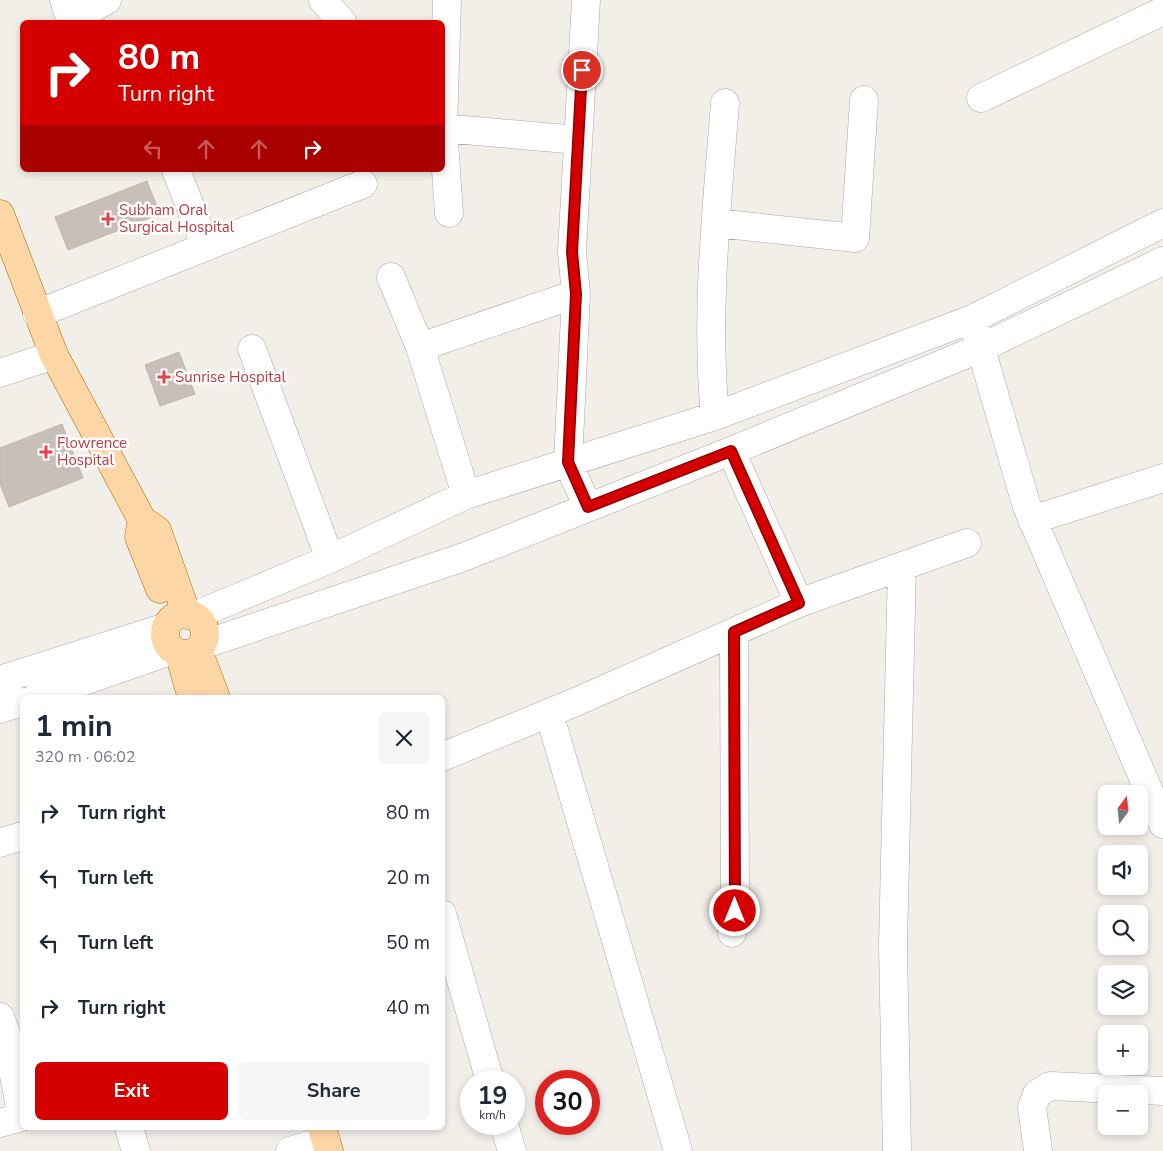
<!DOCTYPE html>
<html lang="en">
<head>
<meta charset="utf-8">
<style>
	body { margin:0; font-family:"Nunito Sans",sans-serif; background:#f6f6f7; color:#1f2937; height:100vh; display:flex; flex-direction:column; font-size:19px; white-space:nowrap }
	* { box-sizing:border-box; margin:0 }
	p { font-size:16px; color:#747a83 }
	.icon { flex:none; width:28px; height:28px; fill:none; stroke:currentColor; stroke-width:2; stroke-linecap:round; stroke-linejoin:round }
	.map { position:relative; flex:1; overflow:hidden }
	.side { position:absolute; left:20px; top:695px; width:425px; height:435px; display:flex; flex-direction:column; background:#fff; border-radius:8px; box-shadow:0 2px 8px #0003 }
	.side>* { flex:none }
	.guide { position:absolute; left:20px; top:20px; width:425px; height:152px; border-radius:8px; box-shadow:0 2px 8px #0003; background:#d40000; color:#fff; overflow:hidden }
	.needle { width:32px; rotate:15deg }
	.controls { position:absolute; left:1098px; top:785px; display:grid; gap:10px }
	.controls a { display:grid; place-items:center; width:50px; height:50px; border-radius:8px; background:#fff; box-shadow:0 2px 8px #0003; font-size:25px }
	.speed { position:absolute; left:460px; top:1070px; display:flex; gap:10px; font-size:25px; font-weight:700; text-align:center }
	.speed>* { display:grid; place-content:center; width:65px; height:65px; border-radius:50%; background:#fff; box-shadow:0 2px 8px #0003; line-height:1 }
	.speed small { font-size:12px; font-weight:400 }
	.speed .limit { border:8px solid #d22; background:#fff; color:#111 }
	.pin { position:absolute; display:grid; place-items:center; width:42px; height:42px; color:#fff; margin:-21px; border:2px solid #fff; border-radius:50%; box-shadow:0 1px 5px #0007 }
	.me { position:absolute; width:55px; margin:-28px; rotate:0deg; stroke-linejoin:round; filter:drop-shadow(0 0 4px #0008) }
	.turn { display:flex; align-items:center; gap:18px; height:105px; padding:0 15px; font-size:22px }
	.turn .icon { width:65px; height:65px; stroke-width:2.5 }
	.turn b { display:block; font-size:35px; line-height:42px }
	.lanes { display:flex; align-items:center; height:48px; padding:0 15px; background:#0003; justify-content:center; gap:25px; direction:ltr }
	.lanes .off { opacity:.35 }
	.round { display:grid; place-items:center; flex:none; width:52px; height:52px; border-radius:8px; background:#f6f6f7 }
	.head { display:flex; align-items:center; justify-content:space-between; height:85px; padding:0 15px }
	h1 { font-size:30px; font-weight:700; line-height:38px }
	.action { display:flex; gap:10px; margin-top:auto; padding:10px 15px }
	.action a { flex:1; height:58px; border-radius:8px; background:#d40000; color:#fff; font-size:20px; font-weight:700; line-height:58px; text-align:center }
	.action a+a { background:#f6f6f7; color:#1f2937 }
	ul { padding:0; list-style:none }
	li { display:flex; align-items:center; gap:15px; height:65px; padding:0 15px }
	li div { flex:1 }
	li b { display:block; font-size:19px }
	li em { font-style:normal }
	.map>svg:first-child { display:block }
	.building { fill:#c7bfb8; stroke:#c4b6ab }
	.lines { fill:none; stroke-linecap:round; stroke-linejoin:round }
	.minor-casing { stroke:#a9a9a9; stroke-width:29 }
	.major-casing { stroke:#a06b00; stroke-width:29 }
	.minor { stroke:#fff; stroke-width:28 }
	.major { stroke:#fcd6a4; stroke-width:28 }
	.route-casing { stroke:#8a0000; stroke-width:12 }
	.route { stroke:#d40000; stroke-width:9 }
	.health-dot { fill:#e0444e; stroke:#fff; stroke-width:2 }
	.labels { text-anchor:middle; stroke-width:5; stroke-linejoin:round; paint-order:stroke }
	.health-label { font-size:15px; fill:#be3a42; stroke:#fff; text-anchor:start }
</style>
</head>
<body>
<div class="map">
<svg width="1163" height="1151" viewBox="0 0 1163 1151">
	<rect width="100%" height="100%" fill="#f2efe9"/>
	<!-- building -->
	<path class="building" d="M147 181 160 214 68 250 55 217Z
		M179 352 195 394 160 406 145 365Z
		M62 424 83 478 9 507 0 484V448Z"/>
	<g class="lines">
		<defs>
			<path id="minor" d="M64 0 68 13 78 16 107 0
				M323 0 342 22
				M447 0 443 128 449 213
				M586 0 572 252 576 294 568 463 588 507
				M981 98 1163 11
				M442 128 578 140
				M176 170 206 247
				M716 223 855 238 864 100
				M391 277 420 347
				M37 314 363 184
				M976 331 1026 504 1163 824
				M252 349 330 559
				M0 373 54 355
				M715 416C705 312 717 206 725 103
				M466 495 420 347 576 294
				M1032 520 1163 478
				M799 603 967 543
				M194 616 330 559 466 495 715 416 972 319 1163 223
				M202 645 461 558 731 451 981 348 1163 261
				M0 680 166 627
				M35 698 173 650
				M0 709 22 702
				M549 713 678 1151
				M442 757 578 701 799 603 731 451
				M0 843 22 836
				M442 914 490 1081
				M732 933 735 911 734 632
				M0 1017 6 1033 22 1117 0 1123
				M504 1124 512 1151
				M129 1128 136 1151
				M290 1151 326 1140
				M897 1151 893 945 902 566
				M1038 1151 1032 1107 1037 1094 1050 1086 1163 1091"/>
			<path id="major" d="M0 214 54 355 142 520 157 530 187 615
				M142 520 139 537 160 589
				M165 634a20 20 0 1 1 40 0a20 20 0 1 1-40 0Z
				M198 650 216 698
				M179 653 192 698
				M322 1128 329 1151"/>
		</defs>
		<!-- minor casing -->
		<use href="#minor" class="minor-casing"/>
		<!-- major casing -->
		<use href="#major" class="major-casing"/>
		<!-- minor -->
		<use href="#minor" class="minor"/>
		<!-- major -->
		<use href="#major" class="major"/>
	</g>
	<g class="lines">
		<defs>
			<path id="route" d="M582 70 572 252 576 294 568 462 588 507 731 451 799 603 734 632 735 911"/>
		</defs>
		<!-- route casing -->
		<use href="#route" class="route-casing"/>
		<!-- route -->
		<use href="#route" class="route"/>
	</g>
	<!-- markers -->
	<g class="health-dot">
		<path d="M105.5 211.5h5v5h5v5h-5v5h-5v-5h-5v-5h5z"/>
		<path d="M161.5 369.5h5v5h5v5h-5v5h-5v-5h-5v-5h5z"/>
		<path d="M43.5 444.5h5v5h5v5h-5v5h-5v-5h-5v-5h5z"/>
	</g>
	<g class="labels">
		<!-- health labels -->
		<g class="health-label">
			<text x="119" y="215">Subham Oral<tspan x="119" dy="17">Surgical Hospital</tspan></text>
			<text x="175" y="382">Sunrise Hospital</text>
			<text x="57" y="448">Flowrence<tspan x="57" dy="17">Hospital</tspan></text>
		</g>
	</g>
</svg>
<div class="controls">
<a><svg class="needle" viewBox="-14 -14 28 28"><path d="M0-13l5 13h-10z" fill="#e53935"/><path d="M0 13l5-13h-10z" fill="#747a83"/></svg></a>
<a><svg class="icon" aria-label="sound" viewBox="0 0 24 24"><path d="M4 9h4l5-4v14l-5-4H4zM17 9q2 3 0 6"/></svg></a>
<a><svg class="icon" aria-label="search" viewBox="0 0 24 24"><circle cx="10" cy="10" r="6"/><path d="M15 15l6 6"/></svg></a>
<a><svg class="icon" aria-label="layers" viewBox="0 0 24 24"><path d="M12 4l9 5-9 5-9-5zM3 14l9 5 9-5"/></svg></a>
<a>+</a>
<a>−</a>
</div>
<div class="speed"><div>19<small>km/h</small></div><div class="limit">30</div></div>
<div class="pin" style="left:582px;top:70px;background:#d93025"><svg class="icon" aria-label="arrive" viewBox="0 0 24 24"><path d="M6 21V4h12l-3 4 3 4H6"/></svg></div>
<svg class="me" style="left:735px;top:911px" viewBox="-20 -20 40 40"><circle r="17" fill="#d40000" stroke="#fff" stroke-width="3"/><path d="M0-11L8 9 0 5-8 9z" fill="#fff"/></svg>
<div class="guide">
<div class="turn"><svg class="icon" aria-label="right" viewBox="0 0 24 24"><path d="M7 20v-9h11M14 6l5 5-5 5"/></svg><div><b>80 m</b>Turn right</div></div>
<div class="lanes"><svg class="icon off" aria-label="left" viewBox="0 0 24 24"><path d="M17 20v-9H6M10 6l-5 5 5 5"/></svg><svg class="icon off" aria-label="ahead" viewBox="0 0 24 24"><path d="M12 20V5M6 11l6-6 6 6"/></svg><svg class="icon off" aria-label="ahead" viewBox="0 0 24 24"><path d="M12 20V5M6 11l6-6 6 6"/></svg><svg class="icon" aria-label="right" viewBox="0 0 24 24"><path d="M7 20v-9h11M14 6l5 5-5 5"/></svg></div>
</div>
<section class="side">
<div class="head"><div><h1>1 min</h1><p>320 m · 06:02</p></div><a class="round"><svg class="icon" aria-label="close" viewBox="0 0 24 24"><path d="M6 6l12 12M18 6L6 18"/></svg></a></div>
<ul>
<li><svg class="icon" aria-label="right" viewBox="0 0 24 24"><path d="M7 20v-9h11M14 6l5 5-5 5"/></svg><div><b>Turn right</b></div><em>80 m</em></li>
<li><svg class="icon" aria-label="left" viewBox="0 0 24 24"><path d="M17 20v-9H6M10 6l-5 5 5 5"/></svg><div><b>Turn left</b></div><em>20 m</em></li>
<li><svg class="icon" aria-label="left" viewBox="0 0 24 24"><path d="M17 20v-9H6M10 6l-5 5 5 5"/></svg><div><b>Turn left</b></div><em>50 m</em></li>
<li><svg class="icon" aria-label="right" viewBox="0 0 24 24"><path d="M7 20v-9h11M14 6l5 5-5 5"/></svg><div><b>Turn right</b></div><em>40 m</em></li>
</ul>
<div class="action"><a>Exit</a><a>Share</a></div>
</section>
</div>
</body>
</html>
